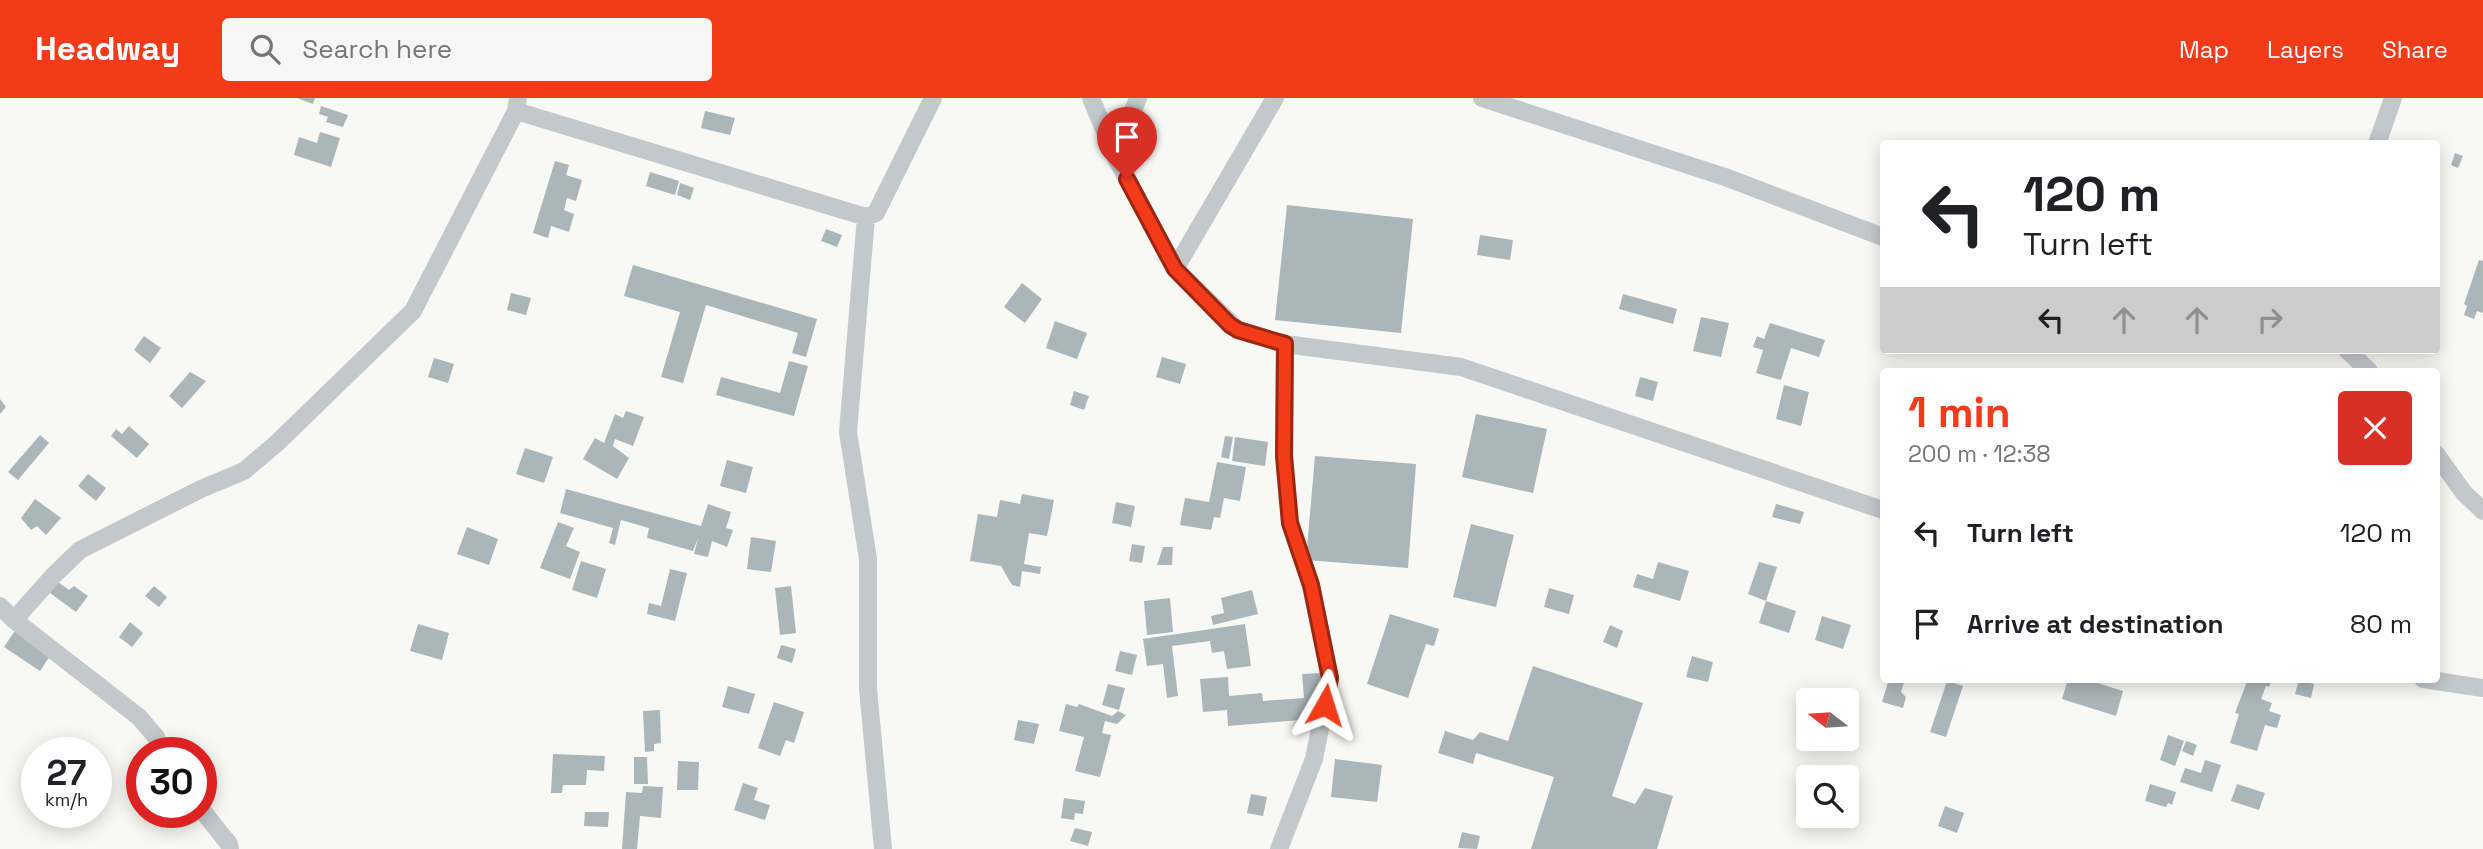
<!DOCTYPE html>
<html lang="en">
<head>
<meta charset="utf-8">
<style>
	body { margin:0; font-family:"Space Grotesk",sans-serif; background:#f6f6f6; color:#202124; height:100vh; display:flex; flex-direction:column; font-size:26px; white-space:nowrap }
	* { box-sizing:border-box; margin:0 }
	p { font-size:23px; color:#757577 }
	.icon { flex:none; width:38px; height:38px; fill:none; stroke:currentColor; stroke-width:2; stroke-linecap:round; stroke-linejoin:round }
	.map { position:relative; flex:1; overflow:hidden }
	.panel { position:absolute; left:1880px; top:270px; width:560px; height:315px; display:flex; flex-direction:column; background:#fff; border-radius:7px; box-shadow:0 4px 18px #0003 }
	.panel>* { flex:none }
	.banner { position:absolute; left:1880px; top:42px; width:560px; height:214px; border-radius:7px; box-shadow:0 4px 18px #0003; background:#fff; color:#202124; overflow:hidden }
	.needle { width:46px; rotate:287deg }
	.buttons { position:absolute; left:1796px; top:590px; display:grid; gap:14px }
	.buttons a { display:grid; place-items:center; width:63px; height:63px; border-radius:7px; background:#fff; box-shadow:0 4px 18px #0003; font-size:35px }
	.speed { position:absolute; left:21px; top:639px; display:flex; gap:14px; font-size:35px; font-weight:700; text-align:center }
	.speed>* { display:grid; place-content:center; width:91px; height:91px; border-radius:50%; background:#fff; box-shadow:0 4px 18px #0003; line-height:1 }
	.speed small { font-size:18px; font-weight:400 }
	.speed .limit { border:10px solid #d22; background:#fff; color:#111 }
	.pin { position:absolute; display:grid; place-items:center; width:60px; height:60px; color:#fff; margin:-72px -30px; border-radius:50% 50% 50% 0; rotate:-45deg; box-shadow:0 0 7px #0007 }
	.pin .icon { rotate:45deg }
	.me { position:absolute; width:77px; margin:-38px; rotate:6deg; stroke-linejoin:round; filter:drop-shadow(0 0 5px #0008) }
	.turn { display:flex; align-items:center; gap:24px; height:147px; padding:0 28px; font-size:32px }
	.turn .icon { width:91px; height:91px; stroke-width:2.5 }
	.turn b { display:block; font-size:49px; line-height:60px }
	.lanes { display:flex; align-items:center; height:66px; padding:0 28px; background:#0003; justify-content:center; gap:35px; direction:ltr }
	.lanes .off { opacity:.35 }
	.round { display:grid; place-items:center; flex:none; width:74px; height:74px; border-radius:7px; background:#f6f6f6 }
	.summary { display:flex; align-items:center; justify-content:space-between; height:119px; padding:0 28px }
	h1 { font-size:42px; font-weight:700; line-height:52px; color:#f33b19 }
	ul { padding:0; list-style:none }
	li { display:flex; align-items:center; gap:21px; height:91px; padding:0 28px }
	li div { flex:1 }
	li b { display:block; font-size:26px }
	li em { font-style:normal }
	header { display:flex; align-items:center; gap:42px; box-sizing:border-box; height:98px; padding:0 35px; background:#f33b19; color:#fff }
	header strong { font-size:33px }
	nav { display:flex; gap:38px; margin-inline-start:auto; font-size:24px }
	.search { width:490px; height:63px; background:#f6f6f6; display:flex; align-items:center; gap:18px; box-sizing:border-box; padding:0 24px; border-radius:7px; color:#757577; font-size:26px }
	.map>svg:first-child { display:block }
	.building { fill:#abb6ba }
	.lines { fill:none; stroke-linecap:round; stroke-linejoin:round }
	.street { stroke:#c2c8cb; stroke-width:18 }
	.route-casing { stroke:#9e2610; stroke-width:18 }
	.route { stroke:#f33b19; stroke-width:12 }
</style>
</head>
<body>
<header>
<strong>Headway</strong>
<div class="search"><svg class="icon" aria-label="search" viewBox="0 0 24 24"><circle cx="10" cy="10" r="6"/><path d="M15 15l6 6"/></svg>Search here</div>
<nav><a>Map</a><a>Layers</a><a>Share</a></nav>
</header>
<div class="map">
<svg width="2483" height="751" viewBox="0 0 2483 751">
	<rect width="100%" height="100%" fill="#f8f8f4"/>
	<!-- building -->
	<path class="building" d="M297 0H315L313 6Z
		M321 8 348 17 343 29 326 24 328 19 319 16Z
		M705 13 735 20 730 37 701 30Z
		M320 34 340 40 331 69 294 57 299 39 317 45Z
		M2455 55 2463 58 2458 70 2451 67Z
		M555 63 569 67 566 77 582 82 576 103 567 100 564 112 574 116 569 134 551 128 548 140 533 135Z
		M650 74 679 83 675 97 646 88Z
		M680 85 694 90 690 102 677 97Z
		M1287 107 1413 121 1401 235 1275 222Z
		M826 131 842 137 837 149 821 143Z
		M1480 137 1513 142 1510 162 1477 157Z
		M2479 162 2483 163V215L2477 213 2474 221 2464 217 2467 208 2464 206Z
		M633 167 817 221 806 259 792 255 798 235 706 207 683 285 661 279 680 214 624 198Z
		M1022 185 1042 201 1025 225 1004 209Z
		M511 195 531 200 526 217 507 212Z
		M1623 196 1677 211 1673 226 1619 211Z
		M1701 219 1729 225 1721 259 1693 253Z
		M1055 223 1087 235 1077 261 1046 250Z
		M1770 225 1825 242 1819 259 1791 250 1781 282 1756 275 1763 252 1753 249 1757 238 1764 241Z
		M144 238 161 250 150 265 134 252Z
		M1162 259 1186 266 1180 286 1156 279Z
		M434 260 454 266 448 285 428 279Z
		M789 263 808 268 794 318 716 297 721 279 780 295Z
		M190 274 206 283 182 310 169 298Z
		M1640 279 1658 284 1653 303 1635 298Z
		M1784 287 1809 294 1801 328 1776 321Z
		M1074 293 1089 298 1084 312 1070 307Z
		M0 301 6 309 0 316Z
		M626 313 644 319 633 348 615 341 613 348 629 360 617 381 583 361 595 340 604 345 615 316 623 320Z
		M1476 316 1547 331 1533 395 1462 379Z
		M129 328 149 346 137 360 111 338 116 331 122 336Z
		M40 337 49 345 18 382 8 374Z
		M1225 338 1233 339 1229 361 1221 359Z
		M1235 339 1268 344 1265 368 1232 363Z
		M525 350 553 359 544 385 516 376Z
		M1315 358 1416 366 1408 470 1306 462Z
		M727 362 753 369 746 395 720 388Z
		M1217 364 1246 369 1240 403 1224 400 1220 420 1214 419 1211 432 1180 427 1185 400 1209 404Z
		M88 376 106 390 96 403 78 388Z
		M566 391 701 428 708 406 731 414 726 430 733 432 727 449 712 443 708 459 694 456 698 440 693 453 647 440 649 430 621 422 615 447 609 445 613 430 560 415Z
		M1022 396 1054 402 1047 438 1029 435 1024 466 1041 469 1040 476 1022 473 1020 489 1012 487 1001 468 970 463 978 416 997 419 1000 402 1020 406Z
		M35 401 61 420 46 437 37 428 31 432 21 420Z
		M1116 404 1135 408 1131 429 1112 425Z
		M1776 406 1804 414 1800 426 1772 419Z
		M558 424 574 430 566 448 580 454 570 481 540 470Z
		M1471 426 1514 437 1496 509 1453 499Z
		M467 429 498 441 489 467 457 456Z
		M751 439 776 443 771 474 747 471Z
		M1132 446 1145 448 1142 465 1129 463Z
		M1163 449H1173L1172 467H1157Z
		M581 463 606 471 597 500 572 492Z
		M1658 464 1689 473 1680 503 1633 489 1637 476 1653 481Z
		M1759 464 1777 469 1766 503 1796 513 1789 535 1759 525 1766 503 1748 496Z
		M670 471 687 475 675 523 647 516 649 505 661 508Z
		M58 484 69 492 74 488 88 498 76 514 50 495Z
		M154 488 167 499 159 509 145 498Z
		M791 488 796 535 780 537 775 490Z
		M1549 490 1574 497 1569 516 1544 509Z
		M1252 492 1258 516 1213 527 1211 518 1224 515 1221 500Z
		M1170 500 1173 534 1147 537 1144 503Z
		M1390 516 1439 531 1434 548 1426 546 1408 600 1367 586Z
		M1822 518 1851 527 1843 551 1815 542Z
		M130 524 143 535 132 549 119 539Z
		M418 526 449 535 442 562 410 553Z
		M1245 526 1251 568 1227 571 1224 553 1212 555 1210 543 1172 548 1178 598 1167 600 1163 566 1147 568 1143 541Z
		M1610 527 1623 533 1617 550 1603 544Z
		M16 531 52 555 40 573 4 549Z
		M781 547 796 551 792 565 777 560Z
		M1120 553 1137 557 1132 577 1115 573Z
		M1692 558 1713 564 1708 584 1686 579Z
		M1533 568 1643 605 1612 698 1635 706 1645 690 1673 698 1657 751H1531L1554 679 1476 655 1473 666 1438 655 1445 633 1473 642 1480 634 1508 643Z
		M1320 575 1324 620 1228 628 1227 612 1203 614 1200 581 1228 579 1229 598 1262 595 1263 603 1304 600 1302 576Z
		M1889 581H1905L1901 594 1906 599 1903 610 1882 604Z
		M2068 581H2085L2123 593 2116 618 2062 601Z
		M2248 581H2272L2269 589 2266 588 2261 601 2272 605 2269 613 2281 617 2277 630 2265 627 2257 653 2230 645 2239 616 2235 615Z
		M2299 582 2314 586 2311 600 2295 596Z
		M1947 583 1963 588 1946 639 1930 634Z
		M1108 586 1125 590 1119 612 1102 607Z
		M728 588 755 596 749 616 722 609Z
		M774 604 804 614 794 645 786 642 780 658 758 650Z
		M1066 606 1077 609 1079 606 1112 618 1118 613 1126 617 1117 626 1105 623 1102 635 1111 637 1100 679 1075 673 1084 639 1059 633Z
		M660 612 661 645 654 646V653L645 654 643 613Z
		M1018 622 1039 626 1034 646 1014 642Z
		M2168 637 2184 643 2175 668 2160 662Z
		M2186 643 2197 647 2193 658 2182 653Z
		M553 656 605 658 604 673 587 672 586 687H563L562 695H551Z
		M634 659H647L648 686H634Z
		M1335 661 1382 667 1377 704 1331 699Z
		M2205 662 2221 667 2212 694 2180 684 2185 670 2201 675Z
		M678 663 699 664 698 692H677Z
		M743 685 758 690 754 702 770 707 765 722 734 712Z
		M2150 686 2176 694 2172 707 2168 705 2166 709 2145 703Z
		M2237 686 2265 695 2259 712 2231 703Z
		M643 688 663 689 661 720 640 718 637 751H622L626 694 642 695Z
		M1251 696 1267 699 1263 718 1247 715Z
		M1064 700 1085 703 1083 716 1075 715 1074 722 1061 720Z
		M1945 708 1964 715 1957 735 1938 728Z
		M585 714H609L608 729 584 728Z
		M1075 730 1092 734 1088 748 1070 743Z
		M1462 734 1480 738 1477 751 1458 750Z"/>
	<g class="lines">
		<!-- street -->
		<path class="street" d="M1091 0 1115 58 1175 171 1238 232 1285 246 1461 269 1883 412
			M1482 0 1725 79 1883 139
			M516 13 866 119 876 115 933 0
			M2377 46 2393 0
			M1115 58 1138 0
			M866 119 848 334 868 461V591L883 751
			M1175 171 1275 0
			M2347 252 2369 273
			M2436 356 2464 395 2483 413
			M0 508 14 522 139 619 156 639 162 654
			M14 522 53 478 80 452 201 391 244 373 277 345 413 213 516 13 518 0
			M2423 581 2483 590
			M201 711 229 746 230 751
			M1279 751 1314 661 1330 580 1311 487 1290 425 1284 358 1285 246"/>
	</g>
	<g class="lines">
		<defs>
			<path id="route" d="M1127 81 1175 171 1230 227 1238 232 1285 246 1284 358 1290 425 1311 487 1330 580 1325 607"/>
		</defs>
		<!-- route casing -->
		<use href="#route" class="route-casing"/>
		<!-- route -->
		<use href="#route" class="route"/>
	</g>
</svg>
<div class="buttons">
<a><svg class="needle" viewBox="-14 -14 28 28"><path d="M0-13l5 13h-10z" fill="#e53935"/><path d="M0 13l5-13h-10z" fill="#757577"/></svg></a>
<a><svg class="icon" aria-label="search" viewBox="0 0 24 24"><circle cx="10" cy="10" r="6"/><path d="M15 15l6 6"/></svg></a>
</div>
<div class="speed"><div>27<small>km/h</small></div><div class="limit">30</div></div>
<div class="pin" style="left:1127px;top:81px;background:#d93025"><svg class="icon" aria-label="arrive" viewBox="0 0 24 24"><path d="M6 21V4h12l-3 4 3 4H6"/></svg></div>
<svg class="me" style="left:1325px;top:607px" viewBox="-20 -20 40 40"><path d="M0-17L14 15 0 8-14 15z" fill="#f33b19" stroke="#fff" stroke-width="4"/></svg>
<div class="banner">
<div class="turn"><svg class="icon" aria-label="left" viewBox="0 0 24 24"><path d="M17 20v-9H6M10 6l-5 5 5 5"/></svg><div><b>120 m</b>Turn left</div></div>
<div class="lanes"><svg class="icon" aria-label="left" viewBox="0 0 24 24"><path d="M17 20v-9H6M10 6l-5 5 5 5"/></svg><svg class="icon off" aria-label="ahead" viewBox="0 0 24 24"><path d="M12 20V5M6 11l6-6 6 6"/></svg><svg class="icon off" aria-label="ahead" viewBox="0 0 24 24"><path d="M12 20V5M6 11l6-6 6 6"/></svg><svg class="icon off" aria-label="right" viewBox="0 0 24 24"><path d="M7 20v-9h11M14 6l5 5-5 5"/></svg></div>
</div>
<section class="panel">
<div class="summary"><div><h1>1 min</h1><p>200 m · 12:38</p></div><a class="round" style="background:#d93025;color:#fff"><svg class="icon" aria-label="close" viewBox="0 0 24 24"><path d="M6 6l12 12M18 6L6 18"/></svg></a></div>
<ul>
<li><svg class="icon" aria-label="left" viewBox="0 0 24 24"><path d="M17 20v-9H6M10 6l-5 5 5 5"/></svg><div><b>Turn left</b></div><em>120 m</em></li>
<li><svg class="icon" aria-label="arrive" viewBox="0 0 24 24"><path d="M6 21V4h12l-3 4 3 4H6"/></svg><div><b>Arrive at destination</b></div><em>80 m</em></li>
</ul>
</section>
</div>
</body>
</html>
